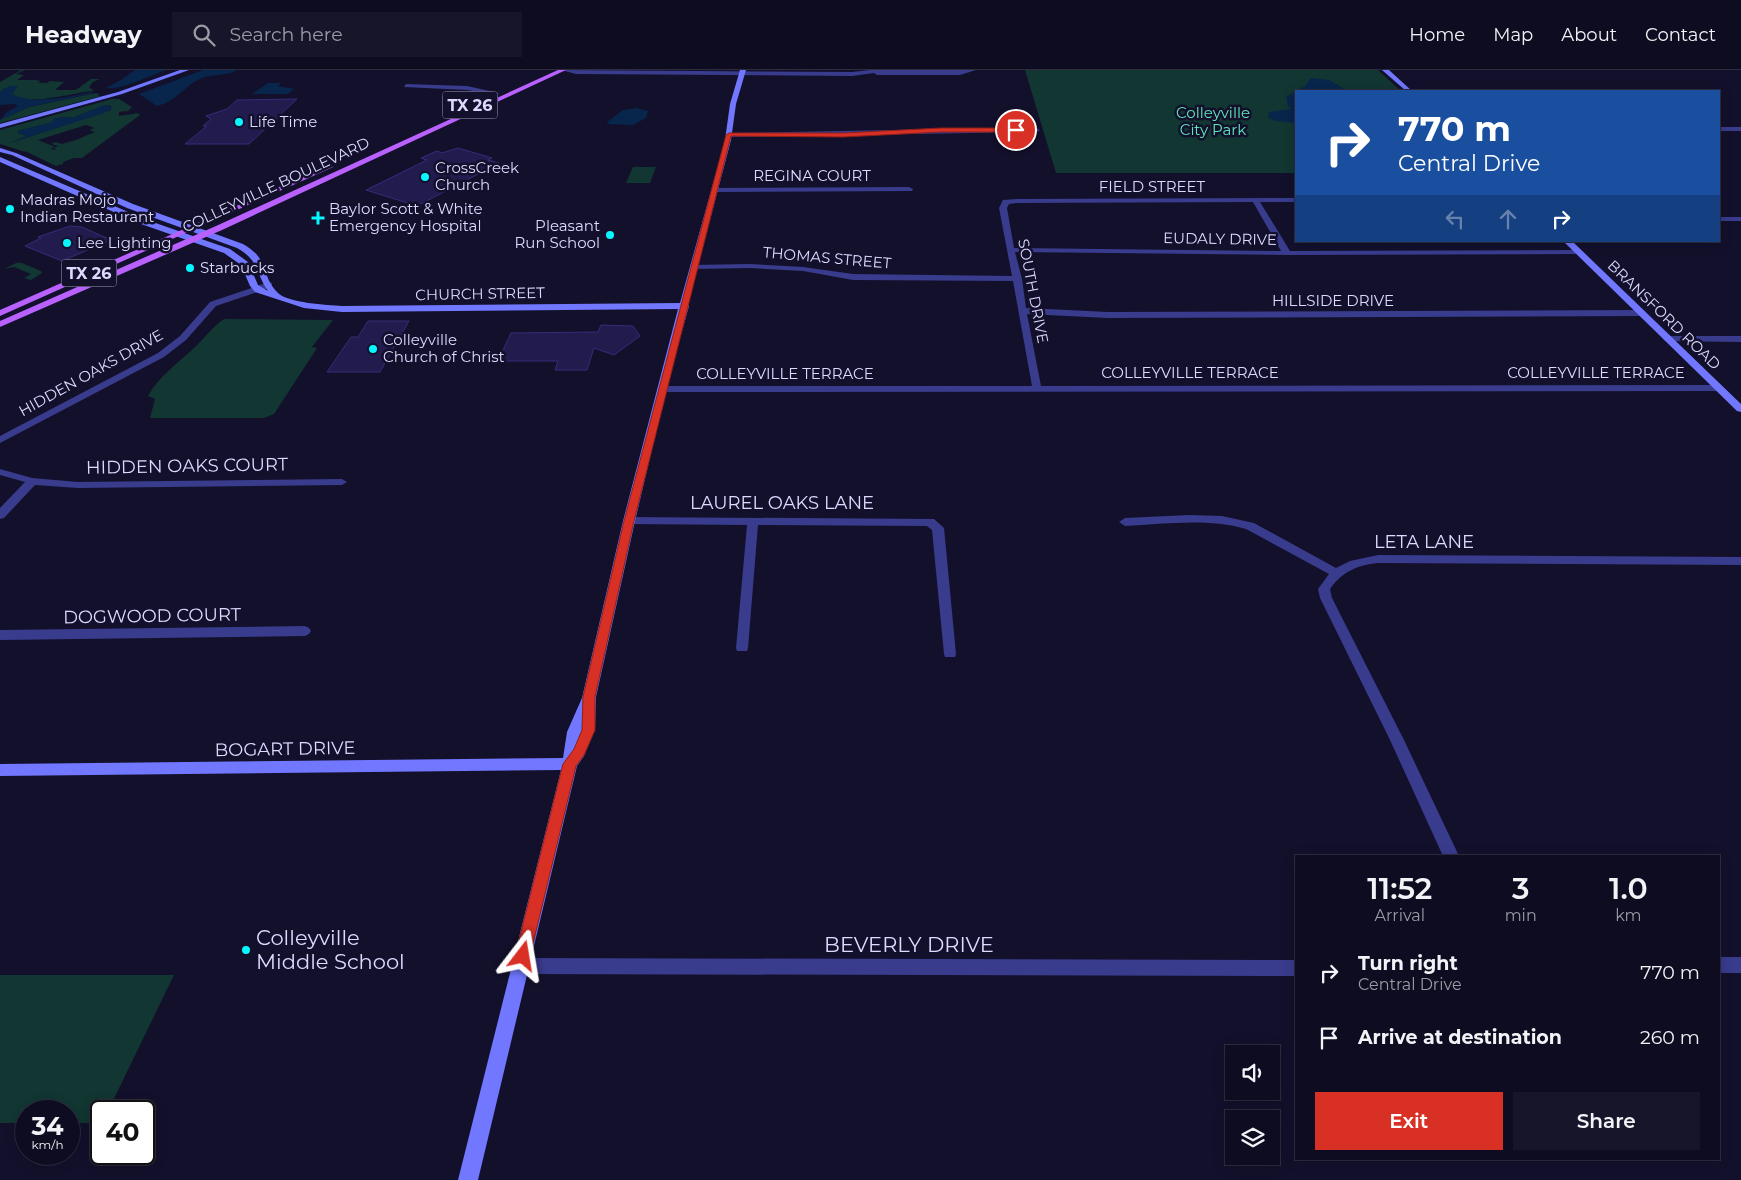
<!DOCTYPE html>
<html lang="en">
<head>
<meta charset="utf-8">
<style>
	body { margin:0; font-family:Montserrat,sans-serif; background:#17152a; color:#f1f3f6; height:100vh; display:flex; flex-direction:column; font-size:19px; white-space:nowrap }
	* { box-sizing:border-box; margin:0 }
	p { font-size:16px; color:#9b9ba5 }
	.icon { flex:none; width:28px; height:28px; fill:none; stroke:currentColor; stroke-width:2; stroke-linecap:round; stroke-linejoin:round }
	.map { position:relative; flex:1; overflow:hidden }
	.side { position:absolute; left:1295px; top:785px; width:425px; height:305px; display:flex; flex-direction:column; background:#0e0c21; border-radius:0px; box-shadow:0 2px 12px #0003,0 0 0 1px #2e2c3f }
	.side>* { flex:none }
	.top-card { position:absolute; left:1295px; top:20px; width:425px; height:152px; border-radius:0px; box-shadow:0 2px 12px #0003,0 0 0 1px #2e2c3f; background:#1a4fa0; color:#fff; overflow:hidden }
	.buttons { position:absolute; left:1225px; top:975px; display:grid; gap:10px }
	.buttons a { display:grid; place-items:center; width:55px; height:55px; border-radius:0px; background:#0e0c21; box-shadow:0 2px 12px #0003,0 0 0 1px #2e2c3f; font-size:25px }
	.speed { position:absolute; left:15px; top:1030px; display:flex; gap:10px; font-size:25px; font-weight:700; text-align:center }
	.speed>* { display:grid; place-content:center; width:65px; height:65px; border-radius:50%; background:#0e0c21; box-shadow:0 2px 12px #0003,0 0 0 1px #2e2c3f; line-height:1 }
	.speed small { font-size:12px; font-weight:400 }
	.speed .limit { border:2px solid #111; border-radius:8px; background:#fff; color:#111 }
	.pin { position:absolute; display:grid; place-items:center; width:42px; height:42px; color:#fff; margin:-21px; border:2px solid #fff; border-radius:50%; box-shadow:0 1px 5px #0007 }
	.me { position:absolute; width:55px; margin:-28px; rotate:14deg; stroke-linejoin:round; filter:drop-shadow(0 0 4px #0008) }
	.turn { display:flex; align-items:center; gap:18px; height:105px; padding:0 20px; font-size:22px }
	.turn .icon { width:65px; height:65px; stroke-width:2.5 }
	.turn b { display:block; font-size:35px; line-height:42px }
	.lanes { display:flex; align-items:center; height:48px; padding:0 20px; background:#0003; justify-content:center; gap:25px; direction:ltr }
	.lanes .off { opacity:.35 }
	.eta { display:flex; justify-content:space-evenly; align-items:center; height:85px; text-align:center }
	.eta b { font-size:30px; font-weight:600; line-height:35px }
	.primary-button { display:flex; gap:10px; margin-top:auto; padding:10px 20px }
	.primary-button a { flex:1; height:58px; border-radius:0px; background:#d93025; color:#fff; font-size:20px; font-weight:600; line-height:58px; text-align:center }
	.primary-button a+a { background:#17152a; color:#f1f3f6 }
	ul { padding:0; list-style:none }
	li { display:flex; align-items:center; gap:15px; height:65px; padding:0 20px }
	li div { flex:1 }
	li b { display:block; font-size:19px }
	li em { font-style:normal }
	header { display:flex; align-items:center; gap:30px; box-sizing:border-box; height:70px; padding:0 25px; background:#0e0c21; border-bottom:1px solid #2e2c3f }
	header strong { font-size:24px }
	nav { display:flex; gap:28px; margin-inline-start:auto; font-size:18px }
	.search { width:350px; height:45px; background:#17152a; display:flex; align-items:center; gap:12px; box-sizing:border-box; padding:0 18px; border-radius:0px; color:#9b9ba5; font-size:19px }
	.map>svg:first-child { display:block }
	.green { fill:#123632; fill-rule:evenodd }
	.water { fill:#08254c }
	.building { fill:#221b4d; stroke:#362c7a }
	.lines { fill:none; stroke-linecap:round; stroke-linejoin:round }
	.street { fill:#393b8d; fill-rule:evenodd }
	.secondary { fill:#7177ff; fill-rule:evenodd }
	.primary { fill:#b961ff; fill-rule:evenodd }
	.route { fill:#d93025; stroke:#8d1f18 }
	.poi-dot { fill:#06f7ff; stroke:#13102c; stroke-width:2 }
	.labels { text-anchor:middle; stroke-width:5; stroke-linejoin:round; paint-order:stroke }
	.far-park-label { font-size:15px; fill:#5fe6bb; stroke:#13102c }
	.far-poi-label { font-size:15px; fill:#dcdaff; stroke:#13102c; text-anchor:start }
	.far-street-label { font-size:15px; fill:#dcdaff; stroke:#13102c }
	.shield { fill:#13102c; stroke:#a09dc0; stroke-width:1 }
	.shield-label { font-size:16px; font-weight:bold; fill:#dcdaff }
	.street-label { font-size:18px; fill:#dcdaff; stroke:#13102c }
	.near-poi-label { font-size:21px; fill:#dcdaff; stroke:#13102c; text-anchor:start }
	.near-street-label { font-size:21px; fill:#dcdaff; stroke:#13102c }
</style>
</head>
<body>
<header>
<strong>Headway</strong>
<div class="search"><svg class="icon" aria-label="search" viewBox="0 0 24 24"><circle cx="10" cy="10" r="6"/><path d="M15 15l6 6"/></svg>Search here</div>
<nav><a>Home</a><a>Map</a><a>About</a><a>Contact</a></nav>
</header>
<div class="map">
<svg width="1741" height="1110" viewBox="0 0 1741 1110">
	<rect width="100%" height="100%" fill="#13102c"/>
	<!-- green -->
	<path class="green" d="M21 0H25L16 4 24 5 17 10H38L37 11H41L38 13H47L50 11 64 12 55 20H76L91 9H100L93 12 89 17 94 21C72 22 32 37 12 24L14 21 6 18 0 22V12Z
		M1025 0H1378L1401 21H1296V103H1056Z
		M96 23 99 24 98 26H101L0 53V50L29 37Z
		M112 29H119L132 37 127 42V41L119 42V46L138 43 140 45 82 88H74L63 92V94L56 96 25 81V82L0 74V60ZM105 35 111 36V40L10 73 27 66 18 63V61L50 53 61 47 73 48ZM86 55 95 58 89 60 95 62 63 75 84 67 62 74 55 72 51 74 58 76 54 78 57 80 50 79 55 77 38 70Z
		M633 97H656L650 113H626Z
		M16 193H22L41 201 42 203 31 210 24 208 31 204 14 197 4 199Z
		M224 249 333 250 312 277 317 278 274 344 264 348H150L155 329 148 326C159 306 177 294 193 279 204 269 212 257 224 249Z
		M0 905H174L108 1041H101V1053H69V1041H26V1053H0Z"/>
	<!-- water -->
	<path class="water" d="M135 0H166C152 5 119 21 106 18L121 10Z
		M203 0H237C229 6 212 4 202 8 185 15 176 32 157 36L139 24Z
		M1311 8 1329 10 1348 21H1296V53L1275 51 1268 47 1269 42 1292 39 1288 36 1286 27 1305 16Z
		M268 13H281L278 16 294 19 288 24H252Z
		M10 16H18L12 24C29 35 72 27 91 22L93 23 29 37 0 50 7 42 18 36 15 34 0 35V22Z
		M105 35 113 38 104 43 9 73 27 66 18 63V61L49 53 53 51V49L61 47 73 48Z
		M636 38 648 41 646 48 633 55 608 54 607 52 623 40Z"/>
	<!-- building -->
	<path class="building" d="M297 29 249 74H185L207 56H203L211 49 206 46 227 39 237 30Z
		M458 78 492 88 488 90 499 93 417 136 366 120 427 90 421 88 437 81 442 83Z
		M70 156 82 157 111 170 62 191 25 176 41 168 38 167Z
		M368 251H409L380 302H327L351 267H358Z
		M601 255 633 256 640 266 614 285 594 278 587 300H555L558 291H498L511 263 598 262Z"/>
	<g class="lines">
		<!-- street -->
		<path class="street" d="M561 0 852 2 870 0H976L960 5H877L874 3 852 6 576 4Z
			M406 14 467 16 499 23 496 25 467 20 404 17Z
			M1719 57H1741V61H1719Z
			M998 58H1037L1040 60 1037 62 729 67 726 65 729 63Z
			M909 117 913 119 912 121 715 122 711 120 715 118Z
			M1296 128V132H1260L1290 181 1579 180 1583 182 1579 184 1287 185 1015 182 1022 209 1026 238 1108 242 1642 240 1646 243 1642 246 1108 248 1027 244 1041 316 1719 315 1724 318 1719 321 662 322 657 319 662 316H1032L1013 211 853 210 803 201 750 198 694 199H691V195L750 194 803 197 853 204 1012 206 999 138 1003 130 1017 129ZM1253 132 1281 181 1014 178 1007 138 1009 134 1017 133Z
			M1719 147H1741V151H1719Z
			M269 212 272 213V217L216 236 186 270 164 287 0 373V366L158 283 180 266 210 232Z
			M1668 266H1741V272L1665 271 1663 269Z
			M0 399 32 408 78 412 342 409 347 412 342 415 78 418 35 415 4 448 0 449V438L25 412 0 405Z
			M1189 445 1222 446 1254 453 1336 498 1350 491 1378 485 1741 487V495L1378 493C1357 495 1342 502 1330 519L1332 528 1404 670 1459 786H1443L1390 670 1320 528 1318 519 1329 504 1246 459C1207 448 1165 454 1125 456L1119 452 1125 448Z
			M629 447 934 449 944 458 956 584 955 587H945L944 584 932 460 927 456 758 455 748 578 747 581H737L736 578 747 455 625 454 623 451Z
			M305 556 309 558 311 561 309 564 305 566 0 570V560Z
			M1719 887H1741V903H1719Z
			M521 888 1296 890V906L521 904 515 902 513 896 515 890Z"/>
		<!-- secondary -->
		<path class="secondary" d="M180 0H189L122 24 0 58V54L118 22Z
			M740 0H746L736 34 731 70 688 234 689 236 668 312 635 451 596 627 595 660 584 686 577 696 478 1110H458L561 700 0 706V694L563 688 567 662 582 628 623 451 678 239 342 242 304 238 255 222 250 216 241 195 224 183 141 154 0 92V87L147 150 230 179 248 192 258 215 268 221C255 202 259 190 237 178L127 138 12 85 0 82V78L16 83 133 134 243 174C271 190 260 205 278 223 288 233 327 235 342 236L680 233 725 70 730 34Z
			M1382 0H1389L1412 21H1406Z
			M1563 171H1572L1741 334V342L1737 341Z"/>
		<!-- primary -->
		<path class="primary" d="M558 0H566L222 160 0 257V251L216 156Z
			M329 95 333 97 331 98 0 246V240Z"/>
	</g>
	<!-- route -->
	<path class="route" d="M941 58H1016L1019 60 1016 62H941L843 67 731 66 634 451 595 627V660L584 685 576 696 530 886 528 891 523 893 517 891 515 886 563 694 574 679 582 660 583 627 624 451 726 65 729 63H843Z"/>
	<!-- markers -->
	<g class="poi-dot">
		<circle cx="239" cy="52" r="5"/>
		<circle cx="425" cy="107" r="5"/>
		<circle cx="10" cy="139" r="5"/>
		<path d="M315.5 140.5h5v5h5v5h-5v5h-5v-5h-5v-5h5z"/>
		<circle cx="610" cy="165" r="5"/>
		<circle cx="67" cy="173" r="5"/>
		<circle cx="190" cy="198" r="5"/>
		<circle cx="373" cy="279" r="5"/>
		<circle cx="246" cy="880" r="5"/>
	</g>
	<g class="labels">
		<!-- far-park labels -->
		<g class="far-park-label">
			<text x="1213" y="48">Colleyville<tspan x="1213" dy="17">City Park</tspan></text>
		</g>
		<!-- far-poi labels -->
		<g class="far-poi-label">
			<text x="249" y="57">Life Time</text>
			<text x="435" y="103">CrossCreek<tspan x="435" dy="17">Church</tspan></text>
			<text x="20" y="135">Madras Mojo<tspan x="20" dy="17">Indian Restaurant</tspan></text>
			<text x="329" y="144">Baylor Scott &amp; White<tspan x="329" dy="17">Emergency Hospital</tspan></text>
			<text x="600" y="161" text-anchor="end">Pleasant<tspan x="600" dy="17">Run School</tspan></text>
			<text x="77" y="178">Lee Lighting</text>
			<text x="200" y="203">Starbucks</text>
			<text x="383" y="275">Colleyville<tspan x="383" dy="17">Church of Christ</tspan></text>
		</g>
		<!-- far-street labels -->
		<g class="far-street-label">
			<text x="812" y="111">REGINA COURT</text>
			<text transform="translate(276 115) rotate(-25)" y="5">COLLEYVILLE BOULEVARD</text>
			<text x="1152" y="122">FIELD STREET</text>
			<text transform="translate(1220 169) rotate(1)" y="5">EUDALY DRIVE</text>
			<text transform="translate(827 188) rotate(5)" y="5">THOMAS STREET</text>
			<text transform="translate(1033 221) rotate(79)" y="5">SOUTH DRIVE</text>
			<text transform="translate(480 224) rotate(-1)" y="5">CHURCH STREET</text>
			<text x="1333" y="236">HILLSIDE DRIVE</text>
			<text transform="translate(1664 245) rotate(44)" y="5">BRANSFORD ROAD</text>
			<text transform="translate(91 303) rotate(-29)" y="5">HIDDEN OAKS DRIVE</text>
			<text x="1190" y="308">COLLEYVILLE TERRACE</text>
			<text x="1596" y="308">COLLEYVILLE TERRACE</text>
			<text x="785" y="309">COLLEYVILLE TERRACE</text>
		</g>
		<!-- shield labels -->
		<g class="shield">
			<rect x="442.5" y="21.5" width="55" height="27" rx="4"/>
			<rect x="61.5" y="189.5" width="55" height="27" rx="4"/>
		</g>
		<g class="shield-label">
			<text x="470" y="41">TX 26</text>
			<text x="89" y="209">TX 26</text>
		</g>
		<!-- street labels -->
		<g class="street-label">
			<text transform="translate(187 396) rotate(-1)" y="6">HIDDEN OAKS COURT</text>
			<text x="782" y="439">LAUREL OAKS LANE</text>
			<text x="1424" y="478">LETA LANE</text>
			<text transform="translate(152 546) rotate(-1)" y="6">DOGWOOD COURT</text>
			<text transform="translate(285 679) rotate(-1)" y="6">BOGART DRIVE</text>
		</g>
		<!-- near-poi labels -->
		<g class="near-poi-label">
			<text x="256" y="875">Colleyville<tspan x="256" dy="24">Middle School</tspan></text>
		</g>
		<!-- near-street labels -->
		<g class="near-street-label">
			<text x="909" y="882">BEVERLY DRIVE</text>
		</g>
	</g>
</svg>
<div class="buttons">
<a><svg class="icon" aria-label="sound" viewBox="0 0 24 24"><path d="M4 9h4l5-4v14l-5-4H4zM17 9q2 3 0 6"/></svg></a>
<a><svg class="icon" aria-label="layers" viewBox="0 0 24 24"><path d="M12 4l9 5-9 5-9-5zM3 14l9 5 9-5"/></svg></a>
</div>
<div class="speed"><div>34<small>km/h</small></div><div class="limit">40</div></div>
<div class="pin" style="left:1016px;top:60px;background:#d93025"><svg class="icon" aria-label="arrive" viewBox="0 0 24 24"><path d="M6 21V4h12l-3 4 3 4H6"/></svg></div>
<svg class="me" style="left:523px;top:886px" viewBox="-20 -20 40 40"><path d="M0-17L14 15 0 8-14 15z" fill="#d93025" stroke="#fff" stroke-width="4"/></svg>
<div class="top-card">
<div class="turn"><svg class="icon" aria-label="right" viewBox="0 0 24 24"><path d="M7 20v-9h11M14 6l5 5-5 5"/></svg><div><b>770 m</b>Central Drive</div></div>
<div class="lanes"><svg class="icon off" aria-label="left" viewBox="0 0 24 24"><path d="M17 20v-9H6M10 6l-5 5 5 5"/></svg><svg class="icon off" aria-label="ahead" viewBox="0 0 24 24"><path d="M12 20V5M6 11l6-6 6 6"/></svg><svg class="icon" aria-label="right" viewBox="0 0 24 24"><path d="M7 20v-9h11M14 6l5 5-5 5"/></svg></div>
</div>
<section class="side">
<div class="eta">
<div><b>11:52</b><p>Arrival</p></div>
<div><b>3</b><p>min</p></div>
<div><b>1.0</b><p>km</p></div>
</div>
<ul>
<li><svg class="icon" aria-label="right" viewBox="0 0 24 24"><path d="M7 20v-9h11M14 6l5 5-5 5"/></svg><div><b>Turn right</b><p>Central Drive</p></div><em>770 m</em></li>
<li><svg class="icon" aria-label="arrive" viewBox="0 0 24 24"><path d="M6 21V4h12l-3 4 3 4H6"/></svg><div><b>Arrive at destination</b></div><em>260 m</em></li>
</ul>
<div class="primary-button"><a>Exit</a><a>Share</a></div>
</section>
</div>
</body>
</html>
